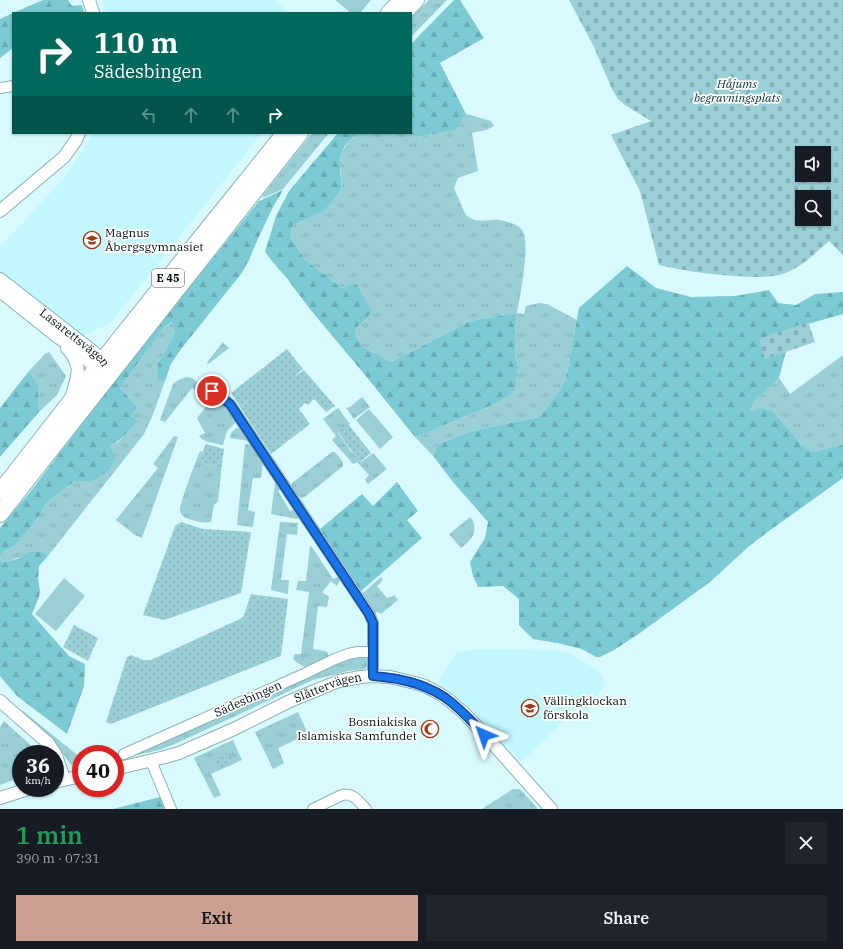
<!DOCTYPE html>
<html lang="en">
<head>
<meta charset="utf-8">
<style>
	body { margin:0; font-family:"IBM Plex Serif",serif; background:#20242c; color:#f1f3f6; height:100vh; display:flex; flex-direction:column; font-size:15px; white-space:nowrap }
	* { box-sizing:border-box; margin:0 }
	p { font-size:13px; color:#9ea1a6 }
	.icon { flex:none; width:22px; height:22px; fill:none; stroke:currentColor; stroke-width:2; stroke-linecap:round; stroke-linejoin:round }
	.map { position:relative; height:809px; overflow:hidden }
	.drawer { display:flex; flex-direction:column; background:#171b24; flex:1 }
	.drawer>* { flex:none }
	.banner { position:absolute; left:12px; top:12px; width:400px; height:122px; border-radius:0px; box-shadow:0 1px 3px #0004; background:#00695c; color:#fff; overflow:hidden }
	.buttons { position:absolute; left:795px; top:146px; display:grid; gap:8px }
	.buttons a { display:grid; place-items:center; width:36px; height:36px; border-radius:0px; background:#171b24; box-shadow:0 1px 3px #0004; font-size:20px }
	.speed { position:absolute; left:12px; top:745px; display:flex; gap:8px; font-size:20px; font-weight:700; text-align:center }
	.speed>* { display:grid; place-content:center; width:52px; height:52px; border-radius:50%; background:#171b24; box-shadow:0 1px 3px #0004; line-height:1 }
	.speed small { font-size:10px; font-weight:400 }
	.speed .limit { border:6px solid #d22; background:#fff; color:#111 }
	.pin { position:absolute; display:grid; place-items:center; width:34px; height:34px; color:#fff; margin:-17px; border:2px solid #fff; border-radius:50%; box-shadow:0 1px 4px #0007 }
	.me { position:absolute; width:44px; margin:-22px; rotate:317deg; stroke-linejoin:round; filter:drop-shadow(0 0 3px #0008) }
	.turn { display:flex; align-items:center; gap:14px; height:84px; padding:0 16px; font-size:18px }
	.turn .icon { width:52px; height:52px; stroke-width:2.5 }
	.turn b { display:block; font-size:28px; line-height:34px }
	.lanes { display:flex; align-items:center; height:38px; padding:0 16px; background:#0003; justify-content:center; gap:20px; direction:ltr }
	.lanes .off { opacity:.35 }
	.round { display:grid; place-items:center; flex:none; width:42px; height:42px; border-radius:0px; background:#20242c }
	.summary { display:flex; align-items:center; justify-content:space-between; height:68px; padding:0 16px }
	h1 { font-size:24px; font-weight:600; line-height:30px; color:#1e9e55 }
	.cta { display:flex; gap:8px; margin-top:auto; padding:8px 16px }
	.cta a { flex:1; height:46px; border-radius:0px; background:#cd9f92; color:#111; font-size:16px; font-weight:600; line-height:46px; text-align:center }
	.cta a+a { background:#20242c; color:#f1f3f6 }
	.map>svg:first-child { display:block }
	.built { fill:#c1f7fd }
	.grass { fill:url(#grass-tufts) }
	.forest { fill:url(#forest-firs) }
	.cemetery { fill:url(#cemetery-stones); fill-rule:evenodd }
	.park { fill:url(#park-dots) }
	.pitch { fill:#9acfd6 }
	.lines { fill:none; stroke-linecap:round; stroke-linejoin:round }
	.minor-casing { stroke:#89b3b8; stroke-width:12 }
	.tertiary-casing { stroke:#89b3b8; stroke-width:14 }
	.trunk-casing { stroke:#89b3b8; stroke-width:18 }
	.minor { stroke:#fff; stroke-width:10 }
	.tertiary { stroke:#fff; stroke-width:12 }
	.trunk { stroke:#fff; stroke-width:16 }
	.route-casing { stroke:#114b97; stroke-width:10 }
	.route { stroke:#1a73e8; stroke-width:7 }
	.labels { text-anchor:middle; stroke-width:3.5; stroke-linejoin:round; paint-order:stroke }
	.shield { fill:#fff; stroke:#4f5a5b; stroke-width:1 }
	.shield-label { font-size:11px; font-weight:bold; fill:#041315 }
	.park-label { font-size:12px; font-style:italic; fill:#0d3438; stroke:#fff }
	.poi-label { font-size:12px; fill:#041315; stroke:#fff; text-anchor:start }
	.street-label { font-size:12px; fill:#041315; stroke:#fff }
</style>
</head>
<body>
<div class="map">
<svg width="843" height="809" viewBox="0 0 843 809">
	<defs>
		<pattern id="grass-tufts" width="24" height="20" patternUnits="userSpaceOnUse"><rect width="24" height="20" fill="#9acfd6"/><path d="M3 7l-1-3M5 7V3M7 7l1-3M15 17l-1-3M17 17v-4M19 17l1-3" fill="none" stroke="#83b1b7"/></pattern>
		<pattern id="forest-firs" width="22" height="20" patternUnits="userSpaceOnUse"><rect width="22" height="20" fill="#7ccad3"/><path d="M5 1l3.5 6h-7zM16 11l3.5 6h-7z" fill="#6aadb4"/></pattern>
		<pattern id="cemetery-stones" width="16" height="16" patternUnits="userSpaceOnUse"><rect width="16" height="16" fill="#9acfd6"/><path d="M2 7V4a2 2 0 0 1 4 0v3zM10 15v-3a2 2 0 0 1 4 0v3z" fill="#83b1b7"/></pattern>
		<pattern id="park-dots" width="8" height="8" patternUnits="userSpaceOnUse"><rect width="8" height="8" fill="#9acfd6"/><path d="M2 2h.1M6 6h.1" fill="none" stroke="#83b1b7" stroke-width="1.8" stroke-linecap="round"/></pattern>
	</defs>
	<rect width="100%" height="100%" fill="#d8faff"/>
	<!-- built -->
	<path class="built" d="M102 0H274L283 7 284 13H106Z
		M93 133H262L110 323 92 332 82 335 0 272V247L64 178 88 143Z
		M473 649 552 650 570 653 591 666 602 674 605 683 597 698 592 705 575 722 569 716 521 762 464 702 438 683 455 654Z"/>
	<!-- grass -->
	<path class="grass" d="M429 0H447L411 37V17Z
		M466 114 491 121 494 126 486 130 472 133 478 171 458 178 454 188C457 194 464 213 467 216 477 224 489 219 500 220 508 222 517 224 522 230 531 242 520 297 517 313L524 314 526 306 539 303 547 304 577 320 566 379 559 391 540 417 471 431 437 445 434 457 415 437C427 434 436 428 447 424 471 414 495 407 515 391L518 367 515 354V331L517 313 470 321 391 362 363 347 355 335 357 327V283L342 288 304 259 290 236 293 225 323 212 336 197 342 188 340 164 342 152 348 142 360 133H408L417 137 454 130Z
		M312 133H329L283 189 263 198V195Z
		M173 322 175 333 158 363 156 375 159 382 165 381 152 417 144 434 48 556C33 549 31 553 17 558 12 560 7 562 2 564L0 559V556L3 552 15 545 26 533 38 518 47 502 75 481H92L110 446 118 442 132 428 131 416 137 409 132 401 120 388 163 328Z
		M223 342 229 348 210 363 207 364 208 361Z
		M49 352 66 376 57 395 39 412 38 385 29 371 45 354Z
		M843 355V445L829 448 813 452 801 444 773 411 751 412 750 405 779 378 790 394Z
		M186 377 192 378 203 386 204 389 199 394 192 388 165 422 160 420 173 384 178 380Z
		M362 397 370 407 354 419 346 408 350 407Z
		M209 398C222 399 229 411 236 420L235 423 227 431 223 445C215 443 204 443 199 436L205 433 197 418 210 402Z
		M338 408 350 424 338 433 351 451 361 462 373 453 387 469 368 484 365 480 369 475 357 462 353 464 332 440 336 436 323 419Z
		M236 428 241 429 250 441 230 438 231 433Z
		M174 436 178 437 142 538 135 535 116 520 158 468 153 464Z
		M245 444 252 445 263 462 261 478H253L248 510 255 512 253 527 237 525Z
		M200 451 202 452 201 455 203 463 211 466 222 463 218 502 214 505 211 522C204 523 198 522 192 520 187 519 182 517 180 511 179 504 196 461 200 451Z
		M332 452H335L343 462V466L306 496 302 498C296 496 290 489 292 483Z
		M275 483H277L281 489 278 491 290 511 294 509 300 517 297 519 271 514Z
		M470 517C473 520 474 522 474 526 476 537 468 542 461 548L449 534Z
		M280 522 298 523 297 535 287 534 281 580H289L288 594 271 590Z
		M310 546 312 547 333 579 338 577 340 580 337 586 331 581 323 591V593L329 597 327 607 318 606 313 649 325 651 328 653V657C314 666 308 673 293 659L295 654H301L309 592 296 590 298 581H306Z
		M381 577 383 580 377 586 387 598 389 597H391L394 595 398 600 381 614 378 612 375 613 362 594Z
		M361 655C366 658 368 659 368 666L365 669 348 671 313 680 177 743 159 750 115 760V754H114L164 739 305 677Z
		M23 711 81 758V768H77L71 765 56 744 22 712Z
		M298 712 308 734 278 748 284 763 273 769 255 732Z
		M4 721 35 749 39 754H21V777L0 785V727Z
		M233 740 242 760 211 774 221 795 214 798 194 758Z
		M513 789H519L522 791 538 809H482Z"/>
	<!-- forest -->
	<path class="forest" d="M43 0H68L72 6 82 5 84 13H13Z
		M454 0H460L484 38 440 63 466 114 455 130 417 137 408 133H411V44Z
		M13 13V48L0 58V19Z
		M338 133H360C356 136 352 138 349 141 337 152 340 173 342 188L336 197 323 212 293 225 290 236 304 259 342 288 356 283 372 312 357 327 355 335 363 347 391 362 470 321 517 313 515 331V354L518 367 515 391C495 407 470 414 447 424 436 428 427 434 415 437L365 375 309 308 286 277 276 266 265 252 276 216 289 191Z
		M283 190 273 207 256 243 249 260 241 274 181 349 171 364 165 381 159 382 156 375 158 363 175 333 172 322 163 328 120 388 132 401 137 409 131 416 137 421C130 431 121 440 110 446L115 458 109 470 92 481H75L47 502 38 518 26 533 15 545 3 552 0 556V528L34 487 116 379 259 201Z
		M627 266 656 288 691 297 735 296 769 290 778 303 796 305 815 294 843 292V314L808 324 786 351 779 378 750 405 751 412 761 408 773 411 801 444 813 452 829 448 843 445V478L769 531 748 547 710 582 677 606 640 633 614 650 600 657H596L582 649 557 643 533 639 519 625V599L503 586 478 587 473 576 470 562 485 538 488 522 453 482 434 457 437 445 471 431 540 417 559 391 566 379 579 308Z
		M29 371 38 385 39 412 0 457V408Z
		M397 482 418 511 407 520 422 538 361 591 320 529 362 494 373 506Z
		M29 552H41L48 556 39 566 38 579 40 591 39 597 32 614 69 656 85 664 84 686 67 734 17 696 0 676V559L2 563 17 559Z
		M160 797 165 809H112H113Z"/>
	<!-- cemetery -->
	<path class="cemetery" d="M569 0H843V255L829 241C816 252 804 265 788 272 771 279 752 277 734 276 708 274 684 271 659 265L640 191 611 135 651 121 625 105 618 99 612 89 593 45ZM802 153H824V175H802ZM802 197H824V219H802Z
		M808 322 815 342 765 359 759 339Z"/>
	<!-- park -->
	<path class="park" d="M287 349 303 369 294 377 304 370 335 406 326 412 314 399 308 405 305 403 299 409 310 424 271 454 231 393Z
		M348 424 371 453 360 462 338 432Z
		M206 444 224 449 222 463 211 466 203 463 201 455Z
		M181 522 203 529 251 532 241 593 164 620 143 615 175 526Z
		M251 594 288 599 281 656 111 724 106 722 127 657 131 655 143 660H151L242 618 244 615Z
		M74 625 98 638 88 661 63 647Z
		M229 753 233 762 217 769 213 761Z"/>
	<!-- pitch -->
	<path class="pitch" d="M335 0H371L360 13H351Z
		M369 409 393 437 380 449 356 420Z
		M64 578 85 596 56 631 35 614Z"/>
	<g class="lines">
		<defs>
			<path id="minor" d="M0 88 13 86
				M212 391 230 404 369 613 373 623V676
				M124 754 304 674 335 659 348 654 358 652H373
				M151 761 171 809
				M313 809 342 795C353 792 359 802 366 809"/>
			<g id="tertiary">
				<path d="M89 0 93 13"/>
				<path d="M0 211 64 157 76 140 79 133"/>
				<path id="s1" d="M0 279 86 346 103 360 107 367"/>
				<path d="M0 291 59 338 72 346 97 369 104 372"/>
				<path d="M67 348C83 366 78 375 72 395"/>
				<path d="M0 701 48 743 56 755 64 779"/>
				<path id="s2" d="M115 769 165 757 179 753 234 729 290 701 339 681 361 677 373 676 390 677 415 683 425 686 440 694 450 701 464 713 495 746 551 809"/>
				<path d="M55 782 81 776"/>
				<path d="M0 798 31 788"/>
			</g>
			<path id="trunk" d="M389 13 402 0
				M403 13 416 0
				M0 492 118 341 219 215 285 133
				M0 514 300 133"/>
		</defs>
		<!-- minor casing -->
		<use href="#minor" class="minor-casing"/>
		<!-- tertiary casing -->
		<use href="#tertiary" class="tertiary-casing"/>
		<!-- trunk casing -->
		<use href="#trunk" class="trunk-casing"/>
		<!-- minor -->
		<use href="#minor" class="minor"/>
		<!-- tertiary -->
		<use href="#tertiary" class="tertiary"/>
		<!-- trunk -->
		<use href="#trunk" class="trunk"/>
	</g>
	<g class="lines">
		<defs>
			<path id="route" d="M212 391 230 404 369 614 373 623V676C401 678 429 684 451 702 463 712 474 723 484 735"/>
		</defs>
		<!-- route casing -->
		<use href="#route" class="route-casing"/>
		<!-- route -->
		<use href="#route" class="route"/>
	</g>
	<!-- icons -->
	<defs>
		<symbol id="school-ring" viewBox="-11 -11 22 22"><circle r="9.5" fill="#fff" stroke="#a03918" stroke-width="1.5"/><path d="M0-5L7-2L0 1L-7-2ZM-4 1L0 2.5L4 1V4Q0 6-4 4Z" fill="#a03918"/></symbol>
		<symbol id="mosque-ring" viewBox="-11 -11 22 22"><circle r="9.5" fill="#fff" stroke="#a03918" stroke-width="1.5"/><path d="M3.5-4.9A6 6 0 1 0 3.5 4.9A5 5 0 1 1 3.5-4.9Z" fill="#a03918"/></symbol>
	</defs>
	<g fill-rule="evenodd">
		<use href="#school-ring" x="82" y="230" width="20" height="20"/>
		<use href="#school-ring" x="520" y="698" width="20" height="20"/>
		<use href="#mosque-ring" x="420" y="719" width="20" height="20"/>
	</g>
	<g class="labels">
		<!-- shield labels -->
		<rect class="shield" x="152" y="269" width="32" height="18" rx="3"/>
		<g class="shield-label">
			<text x="168" y="282">E 45</text>
		</g>
		<!-- park labels -->
		<g class="park-label">
			<text x="737" y="88">Håjums<tspan x="737" dy="14">begravningsplats</tspan></text>
		</g>
		<!-- poi labels -->
		<g class="poi-label">
			<text x="105" y="237">Magnus<tspan x="105" dy="14">Åbergsgymnasiet</tspan></text>
			<text x="543" y="705">Vällingklockan<tspan x="543" dy="14">förskola</tspan></text>
			<text x="417" y="726" text-anchor="end">Bosniakiska<tspan x="417" dy="14">Islamiska Samfundet</tspan></text>
		</g>
		<!-- street labels -->
		<g class="street-label">
			<text dy="4" stroke="none"><textPath href="#s1" startOffset="95">Lasarettsvägen</textPath></text>
			<text dy="4" stroke="none"><textPath href="#s2" startOffset="229">Slåttervägen</textPath></text>
			<text transform="translate(248 699) rotate(-24)" y="4">Sädesbingen</text>
		</g>
	</g>
</svg>
<div class="buttons">
<a><svg class="icon" aria-label="sound" viewBox="0 0 24 24"><path d="M4 9h4l5-4v14l-5-4H4zM17 9q2 3 0 6"/></svg></a>
<a><svg class="icon" aria-label="search" viewBox="0 0 24 24"><circle cx="10" cy="10" r="6"/><path d="M15 15l6 6"/></svg></a>
</div>
<div class="speed"><div>36<small>km/h</small></div><div class="limit">40</div></div>
<div class="pin" style="left:212px;top:391px;background:#d93025"><svg class="icon" aria-label="arrive" viewBox="0 0 24 24"><path d="M6 21V4h12l-3 4 3 4H6"/></svg></div>
<svg class="me" style="left:484px;top:735px" viewBox="-20 -20 40 40"><path d="M0-17L14 15 0 8-14 15z" fill="#1a73e8" stroke="#fff" stroke-width="4"/></svg>
<div class="banner">
<div class="turn"><svg class="icon" aria-label="right" viewBox="0 0 24 24"><path d="M7 20v-9h11M14 6l5 5-5 5"/></svg><div><b>110 m</b>Sädesbingen</div></div>
<div class="lanes"><svg class="icon off" aria-label="left" viewBox="0 0 24 24"><path d="M17 20v-9H6M10 6l-5 5 5 5"/></svg><svg class="icon off" aria-label="ahead" viewBox="0 0 24 24"><path d="M12 20V5M6 11l6-6 6 6"/></svg><svg class="icon off" aria-label="ahead" viewBox="0 0 24 24"><path d="M12 20V5M6 11l6-6 6 6"/></svg><svg class="icon" aria-label="right" viewBox="0 0 24 24"><path d="M7 20v-9h11M14 6l5 5-5 5"/></svg></div>
</div>
</div>
<section class="drawer">
<div class="summary"><div><h1>1 min</h1><p>390 m · 07:31</p></div><a class="round"><svg class="icon" aria-label="close" viewBox="0 0 24 24"><path d="M6 6l12 12M18 6L6 18"/></svg></a></div>
<div class="cta"><a>Exit</a><a>Share</a></div>
</section>
</body>
</html>
